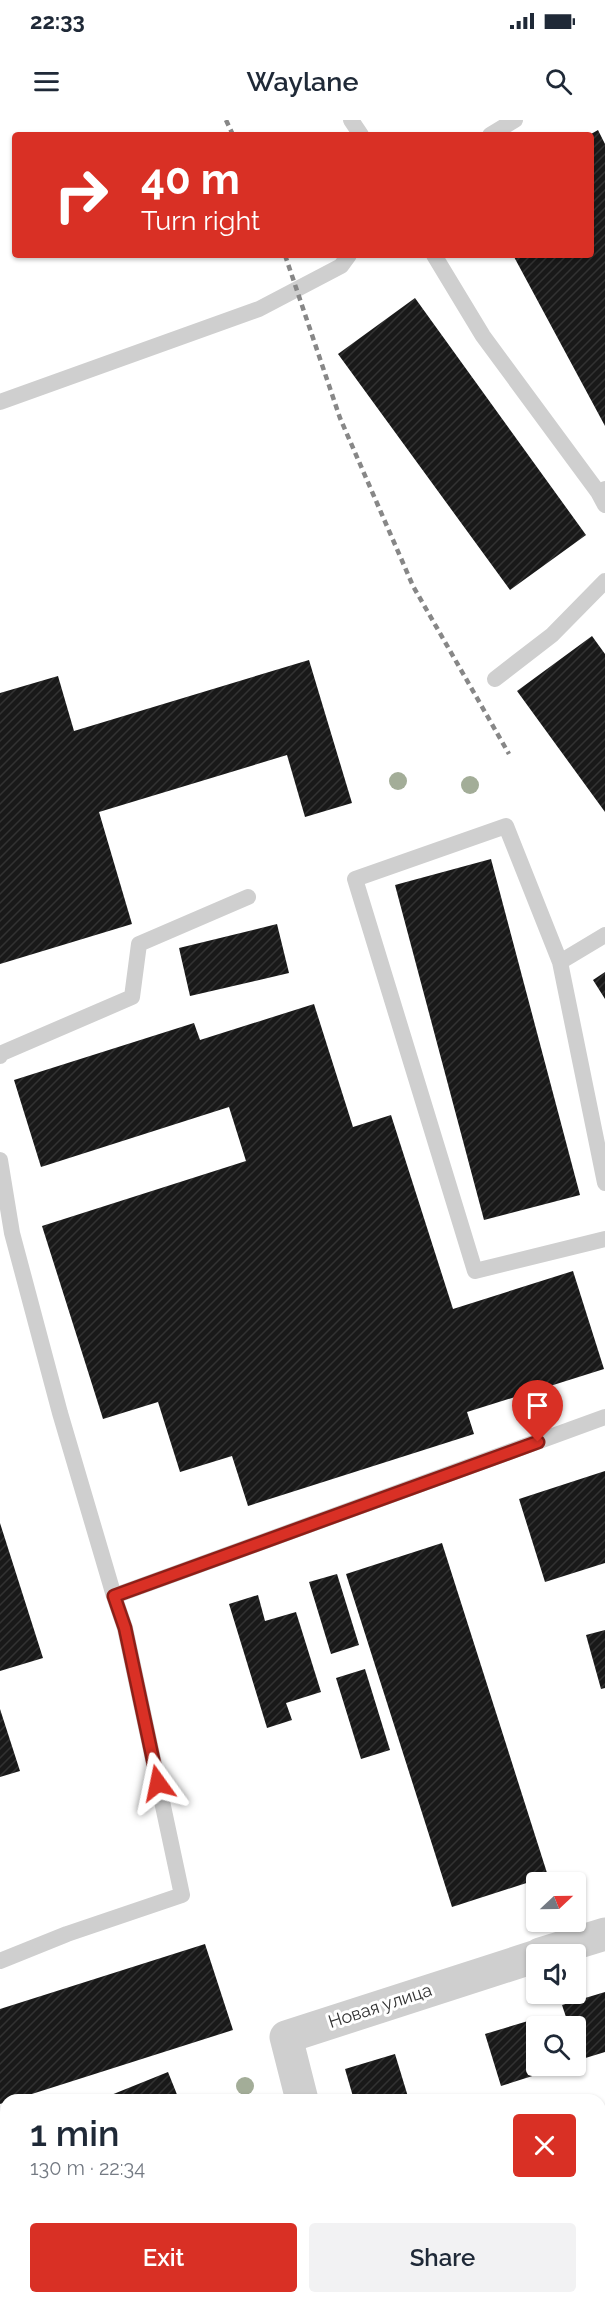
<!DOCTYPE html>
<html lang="en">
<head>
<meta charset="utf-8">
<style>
	body { margin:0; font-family:Raleway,sans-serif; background:#f2f2f3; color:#1f2937; height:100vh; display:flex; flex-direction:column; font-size:22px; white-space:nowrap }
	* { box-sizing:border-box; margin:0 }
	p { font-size:20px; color:#747a83 }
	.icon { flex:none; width:33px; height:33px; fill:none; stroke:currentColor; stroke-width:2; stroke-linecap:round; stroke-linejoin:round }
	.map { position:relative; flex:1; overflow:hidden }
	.panel { position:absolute; left:0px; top:1974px; width:606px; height:210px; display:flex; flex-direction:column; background:#fff; border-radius:18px 18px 0 0; box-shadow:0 2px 4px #0004 }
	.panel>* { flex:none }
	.top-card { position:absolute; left:12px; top:12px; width:582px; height:126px; border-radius:6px; box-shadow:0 2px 4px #0004; background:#d93025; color:#fff; overflow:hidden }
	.needle { width:39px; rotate:68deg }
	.buttons { position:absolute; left:526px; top:1752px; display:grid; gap:12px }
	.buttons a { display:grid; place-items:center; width:60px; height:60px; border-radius:6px; background:#fff; box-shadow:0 2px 4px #0004; font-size:30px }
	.pin { position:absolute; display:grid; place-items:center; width:51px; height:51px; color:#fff; margin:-62px -26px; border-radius:50% 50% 50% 0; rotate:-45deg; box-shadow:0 0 6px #0007 }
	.pin .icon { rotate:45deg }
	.me { position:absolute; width:66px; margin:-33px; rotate:348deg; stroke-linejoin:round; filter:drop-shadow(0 0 4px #0008) }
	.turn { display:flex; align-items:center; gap:21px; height:126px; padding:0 30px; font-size:27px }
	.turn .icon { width:78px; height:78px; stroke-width:2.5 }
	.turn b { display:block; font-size:42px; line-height:51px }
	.round { display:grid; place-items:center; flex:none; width:63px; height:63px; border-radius:6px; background:#f2f2f3 }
	.overview { display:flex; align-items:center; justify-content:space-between; height:102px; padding:0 30px }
	h1 { font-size:36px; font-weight:600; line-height:45px }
	.cta { display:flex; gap:12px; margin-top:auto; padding:12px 30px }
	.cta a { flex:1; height:69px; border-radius:6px; background:#d93025; color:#fff; font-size:24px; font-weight:600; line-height:69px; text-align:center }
	.cta a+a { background:#f2f2f3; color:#1f2937 }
	.status { display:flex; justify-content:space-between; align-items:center; height:42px; padding:0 30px; background:#fff; direction:ltr }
	.status svg { height:16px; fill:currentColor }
	header { display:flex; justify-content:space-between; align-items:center; height:78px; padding:0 30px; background:#fff; font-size:27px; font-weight:600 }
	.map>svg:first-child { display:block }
	.building { fill:url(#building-hatch) }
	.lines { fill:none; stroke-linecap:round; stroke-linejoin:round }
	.lane { stroke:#cfcfcf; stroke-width:16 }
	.street { stroke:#cfcfcf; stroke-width:33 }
	.rail { stroke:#878787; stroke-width:4.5; stroke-dasharray:6 4.5; stroke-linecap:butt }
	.tree { fill:#a3ad98 }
	.route-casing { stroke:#8d1f18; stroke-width:15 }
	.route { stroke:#d93025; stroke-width:10 }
	.labels { text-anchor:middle; stroke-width:6; stroke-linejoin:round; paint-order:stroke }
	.street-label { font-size:18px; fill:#323232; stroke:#fff }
</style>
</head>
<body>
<div class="status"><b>22:33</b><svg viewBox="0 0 49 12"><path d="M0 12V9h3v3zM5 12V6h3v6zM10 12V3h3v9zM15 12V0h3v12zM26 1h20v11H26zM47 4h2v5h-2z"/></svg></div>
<header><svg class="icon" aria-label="menu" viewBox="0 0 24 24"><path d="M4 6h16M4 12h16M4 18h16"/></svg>Waylane<svg class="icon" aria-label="search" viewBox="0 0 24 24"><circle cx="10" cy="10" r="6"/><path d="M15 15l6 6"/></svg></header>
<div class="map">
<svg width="605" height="2184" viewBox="0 0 605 2184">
	<defs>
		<pattern id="building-hatch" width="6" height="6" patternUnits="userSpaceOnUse" patternTransform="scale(1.5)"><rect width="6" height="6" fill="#191919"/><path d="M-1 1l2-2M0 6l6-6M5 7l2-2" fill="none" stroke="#323232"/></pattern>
	</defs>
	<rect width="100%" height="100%" fill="#fff"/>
	<!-- building -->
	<path class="building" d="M598 10 605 24V306L513 135H591V14Z
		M415 178 586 415 510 470 338 234Z
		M592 516 605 534V692L517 571Z
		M309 540 352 683 305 697 287 635 99 692 132 804 0 844V573L58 556 74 611Z
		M491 739 580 1075 484 1100 395 765Z
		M277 804 289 853 190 876 179 828Z
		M605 852V879L593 860Z
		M314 884 353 1007 391 995 453 1189 573 1151 604 1249 467 1292 474 1314 248 1386 232 1336 180 1352 158 1282 103 1299 42 1106 246 1041 229 987 41 1047 14 960 194 903 200 920Z
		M605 1351V1443L545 1462 519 1379Z
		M0 1403 43 1538 0 1551Z
		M442 1423 548 1756 452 1787 346 1454Z
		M337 1454 359 1525 331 1534 309 1462Z
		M258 1475 265 1501 296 1492 321 1572 286 1583 292 1600 267 1608 229 1484Z
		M605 1510V1568L601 1569 586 1515Z
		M365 1549 390 1630 361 1639 336 1558Z
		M0 1589 20 1651 0 1657Z
		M205 1824 233 1910 13 1980H6V1982L0 1984V1889Z
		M605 1872V1932L579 1940 576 1929V1906H569L562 1885Z
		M528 1901 537 1928V1946H542L545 1952 501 1966 485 1914Z
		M395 1934 409 1980H354L345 1949Z
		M168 1952 178 1977 171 1980H113L111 1975Z"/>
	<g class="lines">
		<!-- lane -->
		<path class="lane" d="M351 0 361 15
			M490 15 515 0
			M434 135 483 216 598 372 605 369
			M0 282 259 189 341 146 349 135
			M598 372 605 385
			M495 559 552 515 605 461
			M605 815 560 842 605 1063
			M560 842 506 706 355 759 475 1151 605 1119
			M0 936V934L132 877 139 824 248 777
			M0 1040 12 1113 60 1293 114 1476
			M0 1841 67 1814 182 1775 125 1508 114 1476 605 1297
			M192 2178 194 2184
			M306 2178 307 2184"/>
		<!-- street -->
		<path class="street" d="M540 1834 605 1814
			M302 1980 286 1917 537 1836
			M354 2178 355 2184"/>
		<!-- rail -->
		<path class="rail" d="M226 0 233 15
			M285 135 340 298 413 466 509 634"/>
	</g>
	<!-- trees -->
	<g class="tree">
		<circle cx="398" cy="661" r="9"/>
		<circle cx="470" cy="665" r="9"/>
		<circle cx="245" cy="1966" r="9"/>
	</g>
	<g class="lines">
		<defs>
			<path id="route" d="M158 1663 125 1508 114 1476 538 1322"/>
		</defs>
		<!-- route casing -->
		<use href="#route" class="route-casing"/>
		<!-- route -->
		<use href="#route" class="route"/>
	</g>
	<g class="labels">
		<!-- street labels -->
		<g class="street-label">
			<text transform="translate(380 1886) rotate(-18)" y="6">Новая улица</text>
		</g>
	</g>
</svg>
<div class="buttons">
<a><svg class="needle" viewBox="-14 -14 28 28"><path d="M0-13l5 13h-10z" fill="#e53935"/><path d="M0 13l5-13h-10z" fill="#747a83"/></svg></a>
<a><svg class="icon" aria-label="sound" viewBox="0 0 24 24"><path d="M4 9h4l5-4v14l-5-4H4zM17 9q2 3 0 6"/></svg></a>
<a><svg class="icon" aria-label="search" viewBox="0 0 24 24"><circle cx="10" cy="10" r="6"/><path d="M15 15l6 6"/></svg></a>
</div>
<div class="pin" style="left:538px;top:1322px;background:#d93025"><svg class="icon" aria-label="arrive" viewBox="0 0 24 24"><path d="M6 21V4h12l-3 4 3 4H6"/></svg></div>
<svg class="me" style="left:158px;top:1663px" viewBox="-20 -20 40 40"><path d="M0-17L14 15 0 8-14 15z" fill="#d93025" stroke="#fff" stroke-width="4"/></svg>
<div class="top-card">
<div class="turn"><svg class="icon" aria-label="right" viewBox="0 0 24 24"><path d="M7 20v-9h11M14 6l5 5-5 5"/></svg><div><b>40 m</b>Turn right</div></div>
</div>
<section class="panel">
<div class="overview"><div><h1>1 min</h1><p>130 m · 22:34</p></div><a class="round" style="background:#d93025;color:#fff"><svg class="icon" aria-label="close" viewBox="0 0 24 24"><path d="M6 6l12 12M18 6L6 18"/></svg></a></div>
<div class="cta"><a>Exit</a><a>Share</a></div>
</section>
</div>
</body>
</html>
